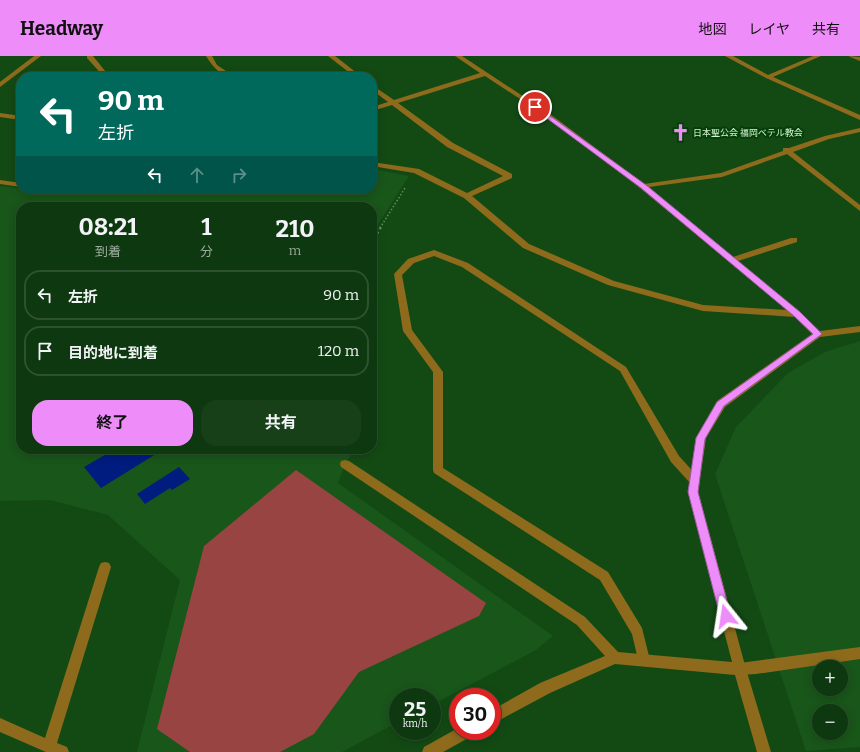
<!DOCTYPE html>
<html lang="ja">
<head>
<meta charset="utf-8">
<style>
	body { margin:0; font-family:Bitter,"Noto Sans JP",serif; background:#173f18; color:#f1f3f6; height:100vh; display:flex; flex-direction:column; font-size:15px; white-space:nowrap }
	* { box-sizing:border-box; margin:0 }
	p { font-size:13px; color:#9bac9e }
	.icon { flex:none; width:22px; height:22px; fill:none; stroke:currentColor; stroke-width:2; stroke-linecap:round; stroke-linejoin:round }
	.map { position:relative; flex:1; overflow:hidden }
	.details { position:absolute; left:16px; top:146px; width:361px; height:252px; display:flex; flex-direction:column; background:#0e380f; border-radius:16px; box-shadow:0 2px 10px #0003,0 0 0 1px #2e522f }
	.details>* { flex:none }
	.banner { position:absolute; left:16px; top:16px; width:361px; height:122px; border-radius:16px; box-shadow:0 2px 10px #0003,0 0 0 1px #2e522f; background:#00695c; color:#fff; overflow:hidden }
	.controls { position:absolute; left:812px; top:604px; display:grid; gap:8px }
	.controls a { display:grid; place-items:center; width:36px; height:36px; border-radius:50%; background:#0e380f; box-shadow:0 2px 10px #0003,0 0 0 1px #2e522f; font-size:20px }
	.speed { position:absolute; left:389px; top:632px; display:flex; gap:8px; font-size:20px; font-weight:700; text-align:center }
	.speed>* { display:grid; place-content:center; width:52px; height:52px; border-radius:50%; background:#0e380f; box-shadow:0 2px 10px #0003,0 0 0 1px #2e522f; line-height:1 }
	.speed small { font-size:10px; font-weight:400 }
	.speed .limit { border:6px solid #d22; background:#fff; color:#111 }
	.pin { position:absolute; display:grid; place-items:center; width:34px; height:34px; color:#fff; margin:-17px; border:2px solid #fff; border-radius:50%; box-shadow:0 1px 4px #0007 }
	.me { position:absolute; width:44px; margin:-22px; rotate:345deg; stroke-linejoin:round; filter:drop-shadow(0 0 3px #0008) }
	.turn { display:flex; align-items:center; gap:14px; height:84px; padding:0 16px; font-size:18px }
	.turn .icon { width:52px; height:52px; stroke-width:2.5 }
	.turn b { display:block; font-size:28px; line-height:34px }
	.lanes { display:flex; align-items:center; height:38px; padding:0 16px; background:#0003; justify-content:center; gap:20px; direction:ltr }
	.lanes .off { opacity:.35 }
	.eta { display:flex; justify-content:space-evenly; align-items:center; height:68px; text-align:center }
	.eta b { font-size:24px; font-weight:700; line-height:28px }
	.primary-button { display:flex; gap:8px; margin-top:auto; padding:8px 16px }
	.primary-button a { flex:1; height:46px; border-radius:16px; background:#ee8cf9; color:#111; font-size:16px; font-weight:700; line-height:46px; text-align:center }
	.primary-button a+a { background:#173f18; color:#f1f3f6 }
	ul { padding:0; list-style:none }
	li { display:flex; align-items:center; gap:12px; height:50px; margin:0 8px 6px; padding:0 8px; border:2px solid #2e522f; border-radius:16px }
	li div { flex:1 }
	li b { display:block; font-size:15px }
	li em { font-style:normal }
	header { display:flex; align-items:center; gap:24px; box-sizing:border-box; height:56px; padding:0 20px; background:#ee8cf9; color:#111 }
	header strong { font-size:19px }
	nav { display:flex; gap:22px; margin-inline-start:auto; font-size:14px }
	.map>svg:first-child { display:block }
	.built { fill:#19561a; fill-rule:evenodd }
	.green { fill:#984442 }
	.water { fill:#001c7f }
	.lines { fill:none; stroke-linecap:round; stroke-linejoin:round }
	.path-far1 { stroke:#628f62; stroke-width:1.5; stroke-dasharray:1.5 2; stroke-linecap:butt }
	.path { stroke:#628f62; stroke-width:2.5; stroke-dasharray:2 3; stroke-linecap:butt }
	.service { fill:#8e6b1c; fill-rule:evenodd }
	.minor { fill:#8e6b1c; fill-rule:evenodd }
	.route { fill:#ee8cf9; stroke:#9b5ba2 }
	.labels { text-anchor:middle; stroke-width:4; stroke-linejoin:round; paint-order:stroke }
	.far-poi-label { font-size:9px; fill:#d5f2d3; stroke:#043f07; text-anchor:start }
</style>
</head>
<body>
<header>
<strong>Headway</strong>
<nav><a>地図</a><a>レイヤ</a><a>共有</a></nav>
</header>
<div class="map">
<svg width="860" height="696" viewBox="0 0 860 696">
	<rect width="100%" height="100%" fill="#134a14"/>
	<!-- built -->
	<path class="built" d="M372 113 409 120 372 178V151H21V393H352V397L345 408 338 427 553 580 536 594 432 649V641H398V666L342 696H137L180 524 108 459 50 444 0 445V130L77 138 109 133H372Z
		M860 285V691L806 695 715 418 736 371 788 317 825 296ZM819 611H841V633H819ZM819 655H841V677H819Z"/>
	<!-- green -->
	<path class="green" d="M296 414 486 547 479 560 359 616 314 678 280 696H190L157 673 204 490Z"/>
	<!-- water -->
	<path class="water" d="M115 393H164L101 432 84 411Z
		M179 411 190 423 172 434 170 432 145 448 137 438Z"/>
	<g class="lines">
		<!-- path-far1 -->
		<path class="path-far1" d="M380 172 405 132"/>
		<!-- path -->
		<path class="path" d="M372 186 381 171"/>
		<!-- service -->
		<path class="service" d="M434 194 468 207 626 311 679 400 699 422 700 425 699 428 695 429 691 428 671 406 620 315 462 211 434 200 414 207 402 219 412 274 443 316V412L608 516 642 572 650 604 649 608 644 610 639 608 632 578 600 524 434 417 433 414V316L403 275 394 218 408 203Z
			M860 591V603L756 618 740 619 735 617 734 613 735 609 740 607Z"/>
		<!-- minor -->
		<path class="minor" d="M34 0H41L0 31V26Z
			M87 0H93L110 21H104L87 2Z
			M206 0H212L217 9 235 21C221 21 213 11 206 0Z
			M328 0H335L362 21H355Z
			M455 0H462L550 58 644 128 721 117 783 95V92H789L825 80 860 72V76L829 83 793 96 860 149V155L787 98 722 121 649 131 733 201 791 182H797V186L738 205 800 256 820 275 860 270V276L820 281 725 351 706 382 698 436 746 613 771 696H757L735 619 615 608 550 637 492 668V654L540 627 605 600 577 569 341 411 340 408 341 405 345 404 349 405 585 561 618 596 732 606 688 436 696 382 717 345 812 278 795 261 703 255 608 229 523 192 464 142 414 117 372 110V106L419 113 467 137 503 120 447 91 392 49 372 55V51L388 46 372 34V29L394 44 480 17ZM485 20 546 60 640 132 787 254 703 249 614 225 529 188 472 140 512 122V118L453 87 398 47Z
			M725 0H733L768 19 813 0H821L773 21 860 59V64L766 22Z
			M849 0 860 1V5L850 1Z
			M0 57 21 60V64L0 61Z
			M0 124 21 127V131L0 128Z
			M105 506 109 507 111 511 57 687 67 691 69 696H46L0 676V662L45 682 99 511 101 507Z
			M458 672V675H474L472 680 443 696H422L424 691Z"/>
	</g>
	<!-- route -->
	<path class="route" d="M535 49 646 129 800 256 822 278 724 350 705 383 698 436 731 560 730 564 726 565 722 564 720 560 688 436 696 382 717 346 813 278 794 260 641 132 533 52 532 51Z"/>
	<!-- icons -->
	<defs>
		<symbol id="church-bare" viewBox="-9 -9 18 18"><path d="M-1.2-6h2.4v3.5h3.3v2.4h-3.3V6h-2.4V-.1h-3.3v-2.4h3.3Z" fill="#ee8cf9" stroke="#043f07" stroke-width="2.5" paint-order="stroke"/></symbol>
	</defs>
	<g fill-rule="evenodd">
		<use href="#church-bare" x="668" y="64" width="25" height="25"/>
	</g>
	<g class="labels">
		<!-- far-poi labels -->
		<g class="far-poi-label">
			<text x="693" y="80">日本聖公会 福岡ベテル教会</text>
		</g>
	</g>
</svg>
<div class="controls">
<a>+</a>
<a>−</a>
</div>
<div class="speed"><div>25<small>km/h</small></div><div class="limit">30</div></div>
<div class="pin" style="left:535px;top:51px;background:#d93025"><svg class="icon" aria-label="arrive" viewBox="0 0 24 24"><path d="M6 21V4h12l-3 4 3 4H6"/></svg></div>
<svg class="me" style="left:726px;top:560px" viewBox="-20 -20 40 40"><path d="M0-17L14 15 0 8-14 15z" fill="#ee8cf9" stroke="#fff" stroke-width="4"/></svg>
<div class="banner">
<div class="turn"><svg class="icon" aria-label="left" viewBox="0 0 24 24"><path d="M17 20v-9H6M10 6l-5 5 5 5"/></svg><div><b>90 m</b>左折</div></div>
<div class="lanes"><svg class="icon" aria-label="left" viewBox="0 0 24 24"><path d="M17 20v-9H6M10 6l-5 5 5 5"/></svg><svg class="icon off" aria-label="ahead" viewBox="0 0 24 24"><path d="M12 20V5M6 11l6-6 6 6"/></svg><svg class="icon off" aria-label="right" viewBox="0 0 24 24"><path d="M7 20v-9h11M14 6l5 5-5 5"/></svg></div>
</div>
<section class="details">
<div class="eta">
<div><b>08:21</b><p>到着</p></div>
<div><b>1</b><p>分</p></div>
<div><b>210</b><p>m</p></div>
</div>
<ul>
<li><svg class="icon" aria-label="left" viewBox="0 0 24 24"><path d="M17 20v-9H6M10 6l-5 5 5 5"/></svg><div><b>左折</b></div><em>90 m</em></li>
<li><svg class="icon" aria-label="arrive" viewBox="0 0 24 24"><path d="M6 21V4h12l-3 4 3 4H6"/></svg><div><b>目的地に到着</b></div><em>120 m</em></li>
</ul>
<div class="primary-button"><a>終了</a><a>共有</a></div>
</section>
</div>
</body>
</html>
